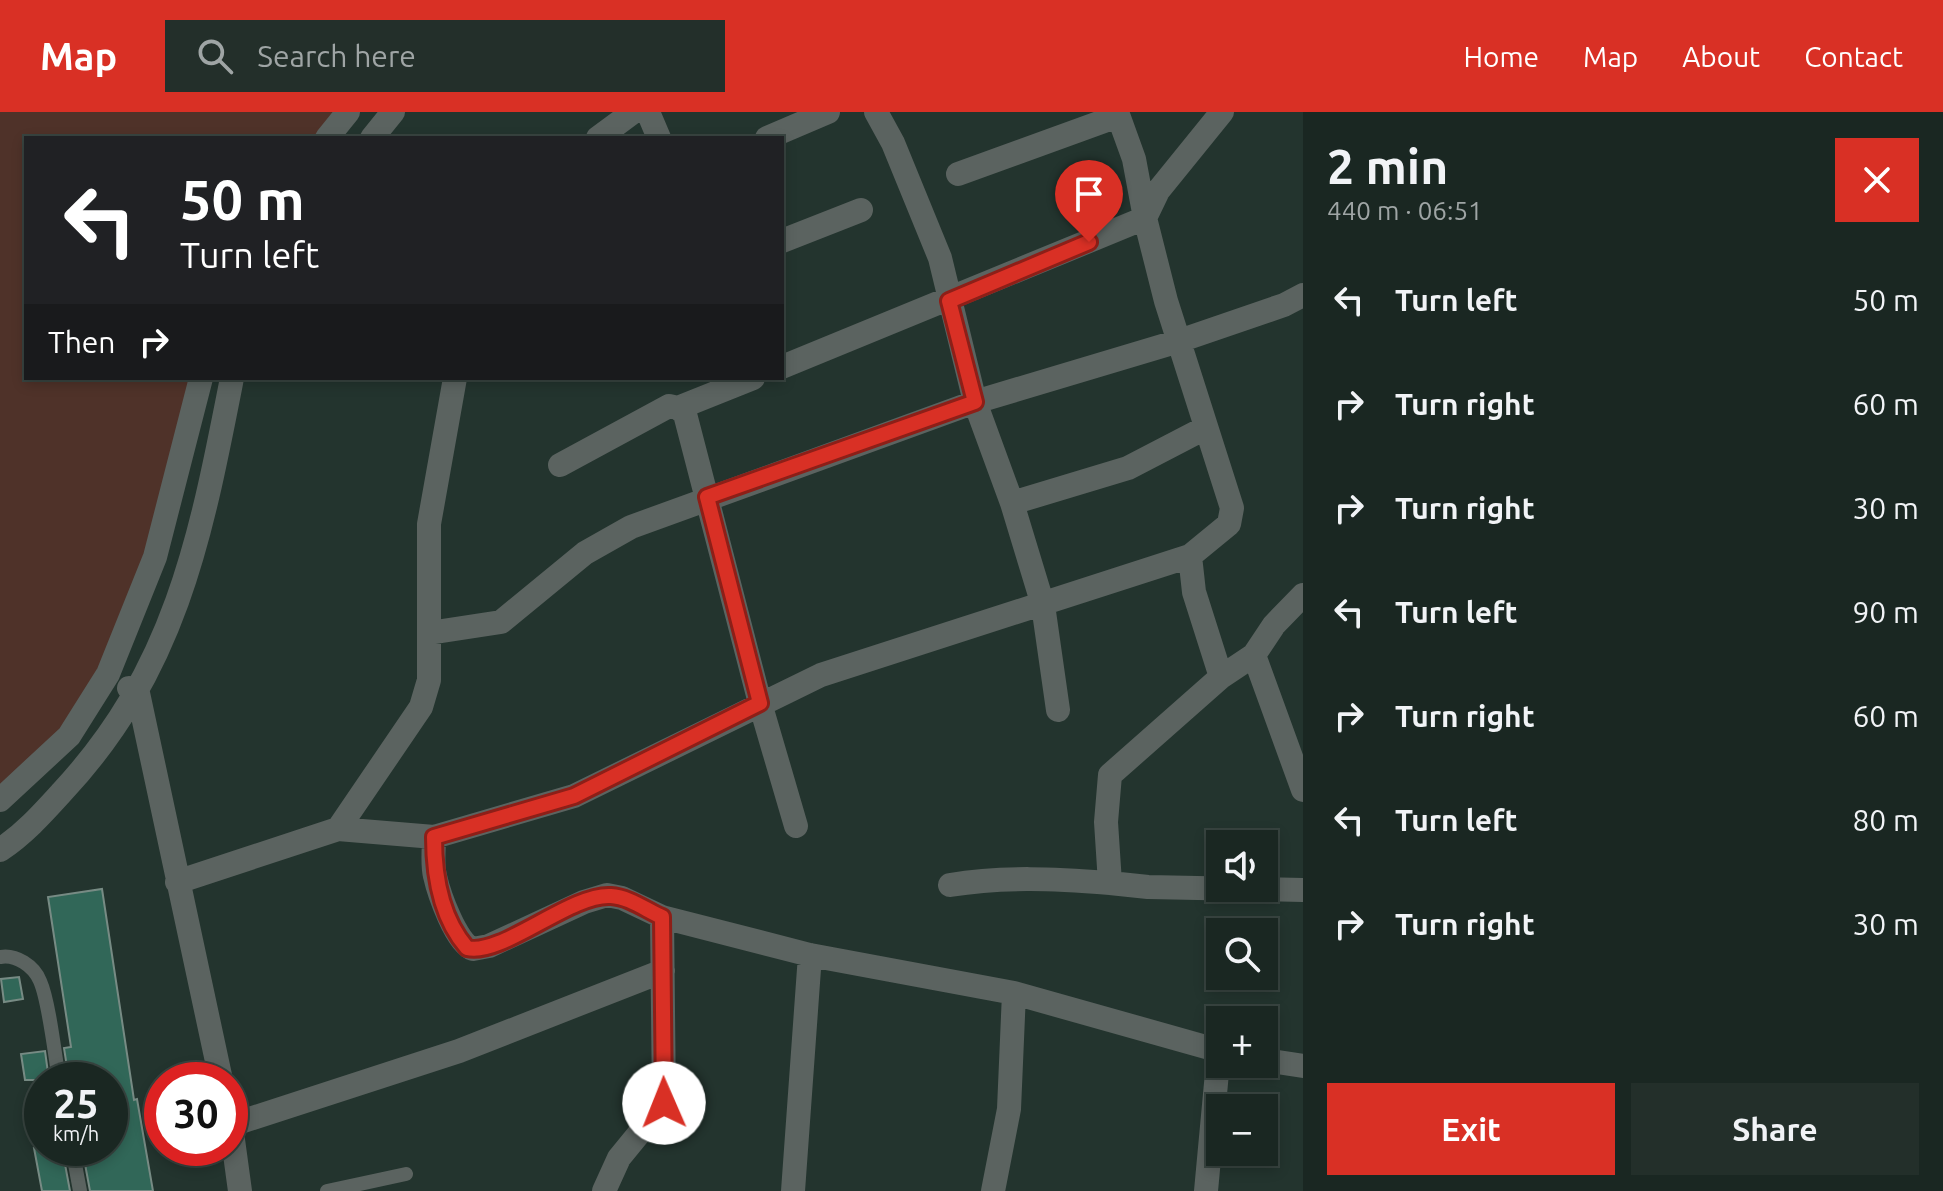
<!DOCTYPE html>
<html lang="en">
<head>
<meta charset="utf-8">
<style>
	body { margin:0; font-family:Ubuntu,sans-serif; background:#232f2a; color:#f1f3f6; height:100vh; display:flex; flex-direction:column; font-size:30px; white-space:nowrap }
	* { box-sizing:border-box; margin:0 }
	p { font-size:26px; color:#9fa5a5 }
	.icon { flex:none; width:44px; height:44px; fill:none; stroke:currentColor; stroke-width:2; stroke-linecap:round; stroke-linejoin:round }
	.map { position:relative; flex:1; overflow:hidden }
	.panel { display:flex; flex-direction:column; background:#1a2722; width:640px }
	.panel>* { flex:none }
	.hud { position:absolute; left:24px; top:24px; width:760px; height:244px; border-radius:0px; box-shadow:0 4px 12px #0003,0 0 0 2px #384440; background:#202124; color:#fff; overflow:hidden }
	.fabs { position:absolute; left:1206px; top:718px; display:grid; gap:16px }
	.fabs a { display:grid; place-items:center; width:72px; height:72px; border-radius:0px; background:#1a2722; box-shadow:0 4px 12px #0003,0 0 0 2px #384440; font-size:40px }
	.speed { position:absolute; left:24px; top:950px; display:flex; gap:16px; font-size:40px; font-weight:700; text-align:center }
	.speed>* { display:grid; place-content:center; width:104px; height:104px; border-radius:50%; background:#1a2722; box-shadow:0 4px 12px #0003,0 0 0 2px #384440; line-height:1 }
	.speed small { font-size:20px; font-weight:400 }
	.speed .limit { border:12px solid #d22; background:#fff; color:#111 }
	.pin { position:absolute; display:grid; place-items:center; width:68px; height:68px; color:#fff; margin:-82px -34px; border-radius:50% 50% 50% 0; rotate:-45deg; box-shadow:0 0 8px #0007 }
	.pin .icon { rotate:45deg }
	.me { position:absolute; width:88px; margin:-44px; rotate:359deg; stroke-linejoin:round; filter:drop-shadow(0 0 6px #0008) }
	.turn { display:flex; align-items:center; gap:28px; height:168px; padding:0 24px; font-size:36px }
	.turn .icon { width:104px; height:104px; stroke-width:2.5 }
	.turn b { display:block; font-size:56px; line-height:68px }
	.then { display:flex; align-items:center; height:76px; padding:0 24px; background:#0003; gap:16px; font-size:30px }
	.round { display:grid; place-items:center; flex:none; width:84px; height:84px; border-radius:0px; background:#232f2a }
	.summary { display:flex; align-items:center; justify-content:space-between; height:136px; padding:0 24px }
	h1 { font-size:48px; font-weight:600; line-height:60px }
	.cta { display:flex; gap:16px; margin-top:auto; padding:16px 24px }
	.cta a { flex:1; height:92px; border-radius:0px; background:#d93025; color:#fff; font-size:32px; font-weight:600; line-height:92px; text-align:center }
	.cta a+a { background:#232f2a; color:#f1f3f6 }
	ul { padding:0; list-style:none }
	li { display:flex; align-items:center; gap:24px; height:104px; padding:0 24px }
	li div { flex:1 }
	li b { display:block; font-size:30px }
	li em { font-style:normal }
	header { display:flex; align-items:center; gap:48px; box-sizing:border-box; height:112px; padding:0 40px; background:#d93025; color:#fff }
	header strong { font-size:38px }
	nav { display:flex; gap:44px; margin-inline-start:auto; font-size:28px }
	.search { width:560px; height:72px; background:#232f2a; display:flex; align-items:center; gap:20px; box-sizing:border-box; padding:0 28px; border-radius:0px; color:#9fa5a5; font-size:30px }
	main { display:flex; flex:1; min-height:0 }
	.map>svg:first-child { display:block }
	.green { fill:#4f3229 }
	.building { fill:#316758; stroke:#778b84; stroke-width:2 }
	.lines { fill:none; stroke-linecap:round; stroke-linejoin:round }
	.lane { stroke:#5b6360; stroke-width:14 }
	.street { stroke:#5b6360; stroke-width:24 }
	.route-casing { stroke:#8d1f18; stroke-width:20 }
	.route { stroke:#d93025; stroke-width:14 }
</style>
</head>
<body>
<header>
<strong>Map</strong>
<div class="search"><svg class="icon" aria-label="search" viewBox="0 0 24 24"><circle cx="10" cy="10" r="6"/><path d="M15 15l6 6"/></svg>Search here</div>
<nav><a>Home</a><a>Map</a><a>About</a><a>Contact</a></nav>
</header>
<main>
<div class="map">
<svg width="1303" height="1079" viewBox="0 0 1303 1079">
	<rect width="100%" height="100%" fill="#23342e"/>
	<!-- green -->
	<path class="green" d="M0 0H351L328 26H26V266H200L182 355 87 592 0 694Z"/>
	<!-- building -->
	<path class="building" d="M102 777 134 988 137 987 153 1079H90L82 1036H110V968H69L64 936 71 935 48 785Z
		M19 865 23 887 4 890 1 867Z
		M45 939 49 968H25L21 942Z
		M34 1036H62L70 1079H42Z"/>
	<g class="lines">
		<!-- lane -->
		<path class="lane" d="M0 845C16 842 34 854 40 869 49 889 55 944 59 968
			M72 1036 80 1079
			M327 1079 406 1062"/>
		<!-- street -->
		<path class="street" d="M648 0 659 26
			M876 0 893 31 940 146 975 290 1179 229 1284 193 1303 183
			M327 26 348 0
			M372 26 393 0
			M598 26 633 0
			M767 26 828 0
			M958 62 1118 4
			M782 129 861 98
			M782 255 1145 106 1134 47 1117 0
			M678 296 753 266
			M560 353 669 294 678 296 685 302 760 591 796 714
			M1012 391 1128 356 1205 316
			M1303 483 1274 513 1254 543 1221 565 1110 663 1106 710 1110 771 1148 775 1303 778
			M429 521 501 510 585 441 631 415 975 290 1012 391 1043 493 1058 598
			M1254 543 1303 678
			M1221 565 1194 480 1190 444 1229 412 1232 396 1166 189 1145 106 1158 79 1222 0
			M129 576 138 581 221 968
			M0 688 69 624 108 562 155 445 201 266
			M338 717 421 595 429 568V412L455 266
			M434 725C434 737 432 752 435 764 439 782 456 831 473 837L489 834 584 790 607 783 622 786 662 805 810 843 1014 881 1009 997 993 1079
			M0 738C24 722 42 702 62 680 176 558 201 424 232 266
			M177 770 338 717 434 725 574 684 821 563 1190 444
			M950 773C1004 764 1056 767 1110 771
			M1014 881 1220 939
			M1264 948 1303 954
			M230 1008 231 1013 459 939 663 859
			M231 1013 240 1079
			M604 1079 619 1046 664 991 662 805
			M793 1079 810 843
			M1206 1079 1219 939"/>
	</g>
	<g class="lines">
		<defs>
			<path id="route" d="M664 991 662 805C646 798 629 785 611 784 571 781 501 845 467 836 441 806 434 762 434 725L574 684 760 591 707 385 975 290 949 189 1089 130"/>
		</defs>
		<!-- route casing -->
		<use href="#route" class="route-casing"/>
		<!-- route -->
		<use href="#route" class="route"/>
	</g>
</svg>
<div class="fabs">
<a><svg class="icon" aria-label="sound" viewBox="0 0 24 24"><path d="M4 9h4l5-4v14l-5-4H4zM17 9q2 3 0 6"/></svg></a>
<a><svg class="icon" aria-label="search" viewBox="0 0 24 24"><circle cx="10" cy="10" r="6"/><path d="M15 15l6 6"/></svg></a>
<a>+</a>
<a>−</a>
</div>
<div class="speed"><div>25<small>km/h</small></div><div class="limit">30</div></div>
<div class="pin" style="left:1089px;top:130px;background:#d93025"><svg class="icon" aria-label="arrive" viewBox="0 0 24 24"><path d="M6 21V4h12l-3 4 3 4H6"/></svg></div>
<svg class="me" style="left:664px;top:991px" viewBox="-20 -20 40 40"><circle r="19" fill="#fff"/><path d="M0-13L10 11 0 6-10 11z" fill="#d93025"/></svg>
<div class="hud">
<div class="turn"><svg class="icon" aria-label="left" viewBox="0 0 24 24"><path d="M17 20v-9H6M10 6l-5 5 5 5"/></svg><div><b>50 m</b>Turn left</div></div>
<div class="then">Then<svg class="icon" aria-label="right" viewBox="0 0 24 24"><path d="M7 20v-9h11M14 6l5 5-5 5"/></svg></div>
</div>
</div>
<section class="panel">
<div class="summary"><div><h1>2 min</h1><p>440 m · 06:51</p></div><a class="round" style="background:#d93025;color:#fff"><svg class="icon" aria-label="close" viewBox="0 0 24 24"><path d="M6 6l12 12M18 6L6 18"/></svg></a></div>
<ul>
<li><svg class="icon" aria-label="left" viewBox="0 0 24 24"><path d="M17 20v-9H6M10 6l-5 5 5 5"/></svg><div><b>Turn left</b></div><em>50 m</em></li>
<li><svg class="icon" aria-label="right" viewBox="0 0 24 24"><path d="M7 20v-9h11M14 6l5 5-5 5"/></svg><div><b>Turn right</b></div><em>60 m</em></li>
<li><svg class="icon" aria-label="right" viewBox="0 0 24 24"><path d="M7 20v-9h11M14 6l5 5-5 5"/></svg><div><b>Turn right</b></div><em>30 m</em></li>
<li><svg class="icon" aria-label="left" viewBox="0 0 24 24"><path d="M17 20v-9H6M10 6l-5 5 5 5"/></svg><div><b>Turn left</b></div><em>90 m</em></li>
<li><svg class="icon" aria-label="right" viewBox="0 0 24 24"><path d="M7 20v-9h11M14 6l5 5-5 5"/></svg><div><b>Turn right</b></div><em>60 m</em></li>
<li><svg class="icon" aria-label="left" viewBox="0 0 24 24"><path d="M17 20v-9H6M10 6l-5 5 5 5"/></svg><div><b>Turn left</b></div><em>80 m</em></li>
<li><svg class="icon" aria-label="right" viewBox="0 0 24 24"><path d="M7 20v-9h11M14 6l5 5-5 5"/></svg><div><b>Turn right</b></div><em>30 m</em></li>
</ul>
<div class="cta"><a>Exit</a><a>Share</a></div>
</section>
</main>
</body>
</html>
